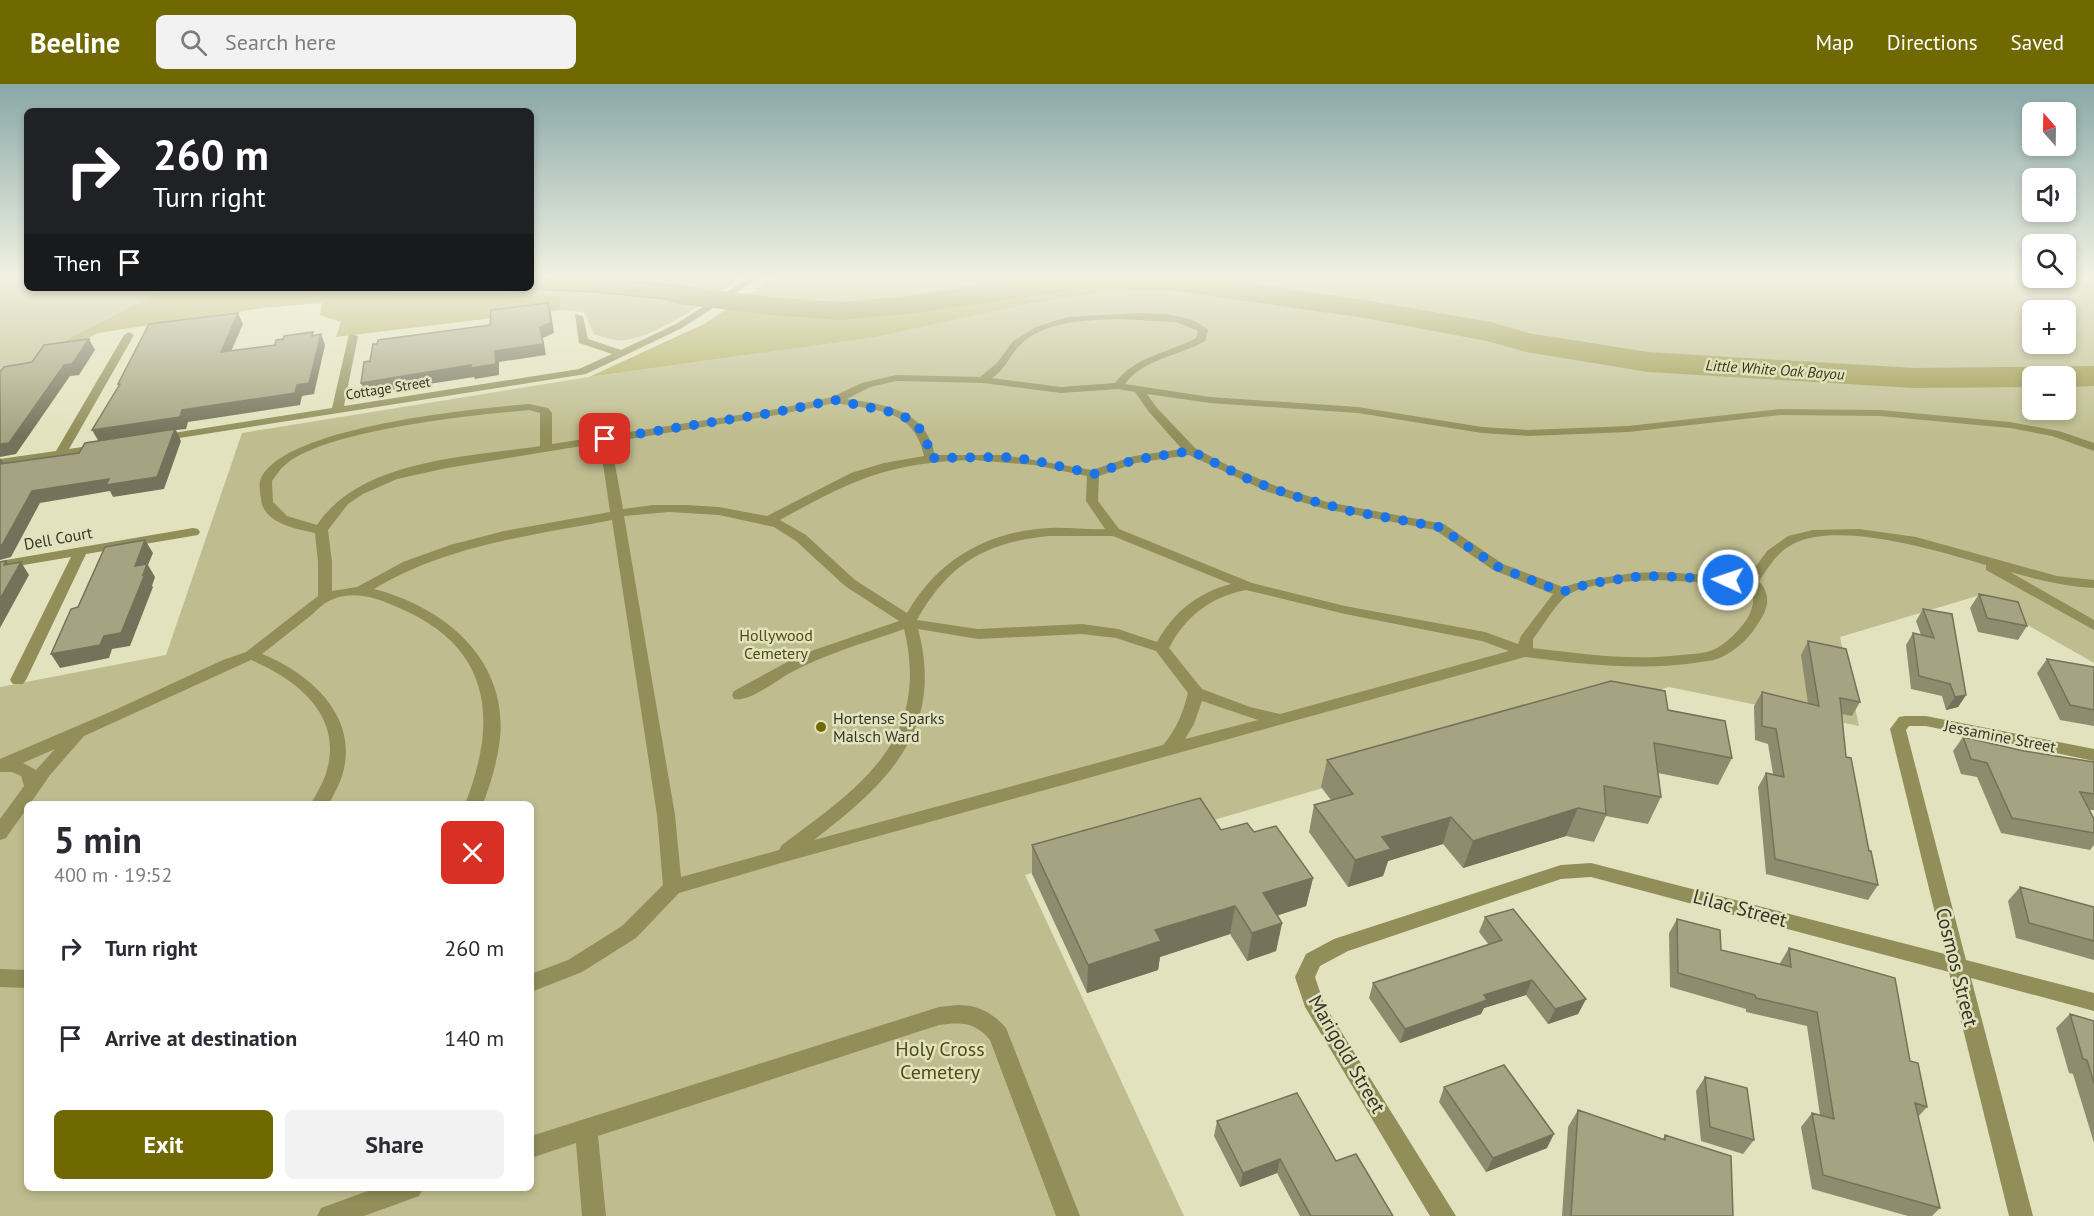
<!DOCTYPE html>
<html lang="en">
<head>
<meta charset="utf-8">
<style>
	body { margin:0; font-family:"PT Sans",sans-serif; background:#f2f2f3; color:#2b2b33; height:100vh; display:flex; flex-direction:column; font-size:22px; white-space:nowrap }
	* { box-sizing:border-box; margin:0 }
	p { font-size:20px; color:#7c7c81 }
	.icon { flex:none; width:33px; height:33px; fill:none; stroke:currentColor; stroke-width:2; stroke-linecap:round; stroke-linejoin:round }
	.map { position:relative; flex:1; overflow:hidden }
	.side { position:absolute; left:24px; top:717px; width:510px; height:390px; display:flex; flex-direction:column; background:#fff; border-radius:9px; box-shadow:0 3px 9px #0003 }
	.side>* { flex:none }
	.hud { position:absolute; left:24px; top:24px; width:510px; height:183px; border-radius:9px; box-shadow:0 3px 9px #0003; background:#202124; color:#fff; overflow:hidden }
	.needle { width:39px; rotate:340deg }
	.controls { position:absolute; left:2022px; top:18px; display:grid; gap:12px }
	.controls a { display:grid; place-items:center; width:54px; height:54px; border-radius:9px; background:#fff; box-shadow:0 3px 9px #0003; font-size:30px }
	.pin { position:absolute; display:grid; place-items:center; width:51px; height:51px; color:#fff; margin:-26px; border-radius:12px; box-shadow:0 3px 9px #0006 }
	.me { position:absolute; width:66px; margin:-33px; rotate:273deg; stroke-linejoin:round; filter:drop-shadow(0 0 4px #0008) }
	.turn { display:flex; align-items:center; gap:21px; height:126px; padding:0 30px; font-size:27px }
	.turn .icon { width:78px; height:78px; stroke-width:2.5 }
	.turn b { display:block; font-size:42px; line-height:51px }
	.then { display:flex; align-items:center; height:57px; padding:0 30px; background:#0003; gap:12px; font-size:22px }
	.round { display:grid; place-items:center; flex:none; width:63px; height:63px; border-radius:9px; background:#f2f2f3 }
	.overview { display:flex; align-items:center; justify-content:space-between; height:102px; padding:0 30px }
	h1 { font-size:36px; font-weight:700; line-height:45px }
	.button { display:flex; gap:12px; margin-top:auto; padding:12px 30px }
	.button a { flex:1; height:69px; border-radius:9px; background:#706901; color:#fff; font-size:24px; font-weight:700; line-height:69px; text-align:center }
	.button a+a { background:#f2f2f3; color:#2b2b33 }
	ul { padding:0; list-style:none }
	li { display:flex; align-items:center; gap:18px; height:90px; padding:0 30px }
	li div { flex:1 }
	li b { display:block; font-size:22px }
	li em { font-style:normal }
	header { display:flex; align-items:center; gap:36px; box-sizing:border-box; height:84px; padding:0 30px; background:#706901; color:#fff }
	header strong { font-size:28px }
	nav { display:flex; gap:33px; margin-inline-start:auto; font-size:21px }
	.search { width:420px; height:54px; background:#f2f2f3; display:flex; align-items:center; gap:15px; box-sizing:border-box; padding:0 21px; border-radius:9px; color:#7c7c81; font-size:22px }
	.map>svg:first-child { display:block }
	.green { fill:#bfbd8f; fill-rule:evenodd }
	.forest { fill:#b1ac60 }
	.water { fill:#9a9548; stroke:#7c783e; stroke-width:1.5 }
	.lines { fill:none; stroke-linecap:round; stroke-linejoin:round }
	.river { fill:#9a9548; fill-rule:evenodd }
	.minor { fill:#918e5a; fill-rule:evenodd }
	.wall { fill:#8e8c6f }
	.shaded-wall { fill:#74725a }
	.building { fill:#a5a381; stroke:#74725a; stroke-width:1.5 }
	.route { stroke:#1a73e8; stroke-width:10; stroke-dasharray:0 18 }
	.poi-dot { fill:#706901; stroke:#e3e2be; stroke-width:2 }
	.labels { text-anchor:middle; stroke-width:5; stroke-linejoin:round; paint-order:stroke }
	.far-street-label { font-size:14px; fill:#353527; stroke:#e3e2be }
	.far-water-label { font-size:15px; font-style:italic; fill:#383513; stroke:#e3e2be }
	.street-label { font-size:16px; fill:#353527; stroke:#e3e2be }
	.park-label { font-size:16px; fill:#514c11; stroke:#e3e2be }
	.poi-label { font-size:16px; fill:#353527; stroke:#e3e2be; text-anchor:start }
	.near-street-label { font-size:20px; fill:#353527; stroke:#e3e2be }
	.near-park-label { font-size:20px; fill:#514c11; stroke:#e3e2be }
</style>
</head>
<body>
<header>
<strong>Beeline</strong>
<div class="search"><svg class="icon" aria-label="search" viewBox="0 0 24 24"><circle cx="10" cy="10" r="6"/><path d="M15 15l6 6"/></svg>Search here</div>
<nav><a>Map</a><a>Directions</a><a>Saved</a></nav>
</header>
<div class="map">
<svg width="2094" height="1132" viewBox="0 0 2094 1132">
	<rect width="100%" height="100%" fill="#e3e2be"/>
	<!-- green -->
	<path class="green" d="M0 192H27V204H167L66 256 60 268 0 298Z
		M531 192H744C714 212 660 251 626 256 615 258 604 253 594 250L584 228 560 226V212L386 209 388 204H531Z
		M776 192H1060L936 211 827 222 746 213Z
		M1176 192H2094V286L1859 284 1744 278 1639 269 1373 220ZM2032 226H2066V260H2032Z
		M1159 206 1294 218 1649 285 1774 293 1884 298H2032V326H2066V298H2094V579L1977 512 1840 553 1859 642 1669 603 1025 791 1184 1132H0V603L166 571 242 349 589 293 875 253 1028 220 1097 209ZM27 720H531V1104H27Z"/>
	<!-- forest -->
	<path class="forest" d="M1138 200 1169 201 1294 218 1159 206 1097 209 1028 220 876 253 589 293 704 240 731 222 807 234 838 235 880 232 1054 207Z
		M167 204H388L387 209 560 212V226L336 253 341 238 320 231 322 219 262 224 98 249 60 268 66 256Z"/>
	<!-- water -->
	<path class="water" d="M531 193C566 199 602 197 637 198 676 200 714 207 752 214L738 223 597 208 509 204H531Z"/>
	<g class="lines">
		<!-- river -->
		<path class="river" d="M1199 192 1365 216 1491 238 1529 249 1648 268 1914 284 2094 282V302L2066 303V292H2032V303L1914 304 1648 288 1526 268 1487 257 1365 234 1169 206 1079 205 908 230 839 236 780 232 679 220 668 217 664 211 668 205 679 202 780 214 839 218 908 212 1034 192Z"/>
		<!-- minor -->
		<path class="minor" d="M751 192H762L682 244 586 290 160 357 154 354 160 351 332 324 349 250 358 252 344 322 579 285 612 270 579 259 575 230 583 232 588 255 621 266 676 240Z
			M1138 229C1160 230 1190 229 1208 246L1205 257C1179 272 1143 275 1125 300L1210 313 1358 323 1482 343 1528 346 1628 342 1780 325 1880 326 2010 338 2059 347 2094 359V367L2052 352 2010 344 1880 332 1780 331 1628 348 1528 352 1482 349 1358 329 1210 319 1147 310 1157 324 1195 364 1229 382 1276 402 1327 418 1444 440 1503 480 1563 503 1588 496 1633 489 1658 488 1748 493 1767 467 1788 452 1813 446 1859 445 1916 453 2057 492 2094 496V504C2065 502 2038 496 2010 488L2094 536V546L1986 486V481C1939 467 1838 436 1793 460 1777 468 1769 483 1759 497 1771 511 1769 523 1759 538 1751 552 1737 566 1722 573 1714 577 1705 577 1695 579 1638 587 1582 580 1525 573L781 779 679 809 636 854 582 888 531 908V890L568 876 622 842 663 801 657 731 612 436C529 452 448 461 374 505 448 524 512 580 499 662 496 682 490 701 483 720H465C499 634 491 562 397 523 376 514 354 506 331 516 323 519 315 528 309 533 293 545 278 558 262 570 312 590 362 635 341 695 338 703 333 712 329 720H311C315 712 320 704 324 695 347 635 300 597 251 576L84 652 50 691 30 720H27V724L6 754 0 756V735L24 702 21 692 12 688H0V675L117 625 223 576 246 568 318 512V478L315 449C296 445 263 439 261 415 260 410 259 401 260 397 277 343 478 324 529 320L548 324 552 329V360L777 325 832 313 862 299 896 291 980 293 997 279 1013 257 1036 243 1067 233ZM1117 235 1176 238 1198 247 1196 254C1169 269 1135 272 1115 299L1061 303 992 294C1005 285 1009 273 1019 262 1043 237 1085 236 1117 235ZM896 297 983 299 1061 309 1118 305 1135 308 1149 328 1182 365 1134 372 1092 386 1004 371H935C925 325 887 321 847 315L870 303ZM835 319C875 326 915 325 924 372L884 379 851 389 767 432 719 423 686 421H653L623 425 611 358 777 331ZM529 326 540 329V362C469 373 361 375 317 441L287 432 273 418 272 397C276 392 279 386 284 382 322 346 474 331 529 326ZM600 359 610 428 504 447 450 461 403 478 357 503 332 507V478L328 446 348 420 363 410 397 395 447 384ZM1189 371 1268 408 1325 425 1435 446 1493 486 1553 510 1521 552 1518 560 1485 548 1345 522 1252 499 1119 445 1098 417 1099 392 1136 379ZM974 376 1034 381 1087 392 1086 417 1105 445C1087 446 1069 443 1050 444 988 447 938 475 907 529L855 496 806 451 780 436C852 396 889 378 974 376ZM669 428 719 431 774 443 796 457 845 502 899 537 814 566 791 576 734 607 732 611 734 615C748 618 775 598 788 590 824 570 865 559 904 545 931 656 861 702 782 761L779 766 681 793 675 731 624 432ZM1049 452H1113L1231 500C1197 509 1174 528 1157 558L1118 545 1082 540 978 545 917 536C948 480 986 458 1049 452ZM1658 496 1748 501C1757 512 1753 524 1747 535 1739 547 1726 560 1713 566 1703 570 1691 570 1681 571 1631 577 1582 570 1533 564V555C1541 545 1558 516 1569 510 1591 498 1633 497 1658 496ZM1246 506 1345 530 1482 557 1509 567 1280 630 1250 623 1202 605 1169 564C1186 532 1210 513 1246 506ZM918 545 978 555 1082 550 1116 554 1156 567 1188 609C1183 629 1176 646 1163 661L814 756C888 699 945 646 918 545ZM1202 617 1258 636 1185 655 1194 640ZM55 665 36 686 23 679Z
			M129 248 134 251 69 365 101 360 107 364 105 366 0 383V375L56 367 124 251Z
			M193 444 198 445 200 448 198 451 86 470 26 596 23 600H13L10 596 71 473 0 485V477Z
			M1905 632H1926L2094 665V677L1926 642H1909L1906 646 1966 876 2094 909V927L1971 894 2033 1132H2009L1949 888 1591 793 1561 795 1348 867 1320 882 1315 893 1324 920 1456 1132H1430L1305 923 1295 893 1306 870 1334 855 1561 781 1591 779 1945 870 1890 645 1899 633Z
			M0 885 27 886V904L0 903Z
			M958 921C978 921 993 929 1006 944L1080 1132H1056L990 956C975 938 962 938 939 941L598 1052 606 1132H582L576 1059 531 1074V1052L939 923Z
			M376 1104H423L419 1112 364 1132H317L321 1124Z"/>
	</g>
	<!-- wall -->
	<path class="wall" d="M1979 510 2027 542 2018 556 1978 548 1970 524Z
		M1923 525 1966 611 1958 623 1946 626 1942 612 1911 605 1906 561 1913 549 1921 551 1916 537Z
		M1808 557 1860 618 1852 632 1842 630 1846 673 1878 801 1868 816 1766 790 1758 703 1766 689 1773 690 1768 660 1755 656 1754 622 1762 608 1808 620 1801 571Z
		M2047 575 2094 583V642L2060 636 2037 589Z
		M1668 626 1732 674 1718 701 1658 689 1661 713 1648 740 1606 732 1594 758 1566 752 1463 784 1443 760 1388 777 1383 792 1348 803 1309 748 1314 721 1331 716 1321 703 1327 676Z
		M1963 653 2024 667 2094 678V726H2089L2094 735V761L2090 766 2001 749 1977 693 1961 690 1953 667Z
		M1221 746 1254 748 1313 794 1306 822 1278 831 1282 839 1276 867 1247 877 1230 850 1160 873 1158 886 1087 909 1032 790V761Z
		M2020 803 2094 823V876L2016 854 2008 817Z
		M1485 833 1586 915 1578 930 1548 940 1526 911 1484 924 1481 930 1400 959 1369 914 1373 899 1489 861 1479 848Z
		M1677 835 1721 866 1780 880V879L1789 864 1910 977 1927 1023 1918 1033 1940 1124 1932 1132H1908L1812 1105 1801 1043 1812 1029 1820 1031 1807 942 1746 928V925L1670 903 1669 849Z
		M2070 930 2094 937V1059L2073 990 2069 989 2056 944Z
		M1705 993 1754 1056 1743 1070 1701 1057 1696 1007Z
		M1444 1003 1547 1064 1486 1088 1439 1018Z
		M1578 1026 1663 1055 1665 1051 1733 1132H1562L1568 1043Z
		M1217 1037 1336 1077 1393 1132H1300L1277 1089 1240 1103 1214 1052Z"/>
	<!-- shaded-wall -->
	<path class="shaded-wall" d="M548 219 551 229 554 249 543 254 546 271 499 278V291L475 295 474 293 365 310 361 299 471 281 540 243Z
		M238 229 243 240 226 279 221 268Z
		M321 250 325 261 314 310 302 312 300 321 188 338 186 345 176 346 181 357 164 405 113 413 110 407 40 419 11 473 0 476V461L32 407 99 358 92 346 297 301Z
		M89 255 95 266 79 291 70 292 16 370 0 373V360L64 281Z
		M0 374 7 384 0 392Z
		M145 456 153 469 148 481 155 493 152 502 153 503 130 562 112 565 109 574 60 584 51 570 135 482Z
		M6 477 14 489 21 478 29 491 0 544V515L4 481Z
		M1966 611 1958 623 1946 626 1955 613Z
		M1578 724 1566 752 1463 784 1473 757Z
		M1451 733 1443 760 1388 777 1383 792 1348 803 1355 776 1382 753Z
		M1313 794 1306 822 1258 838 1263 809Z
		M1235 822 1230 850 1160 873 1158 886 1087 909 1088 881 1155 846Z
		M1282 839 1276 867 1247 877 1252 849Z
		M1532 896 1526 911 1484 924 1481 930 1400 959 1405 945 1484 911Z
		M1586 915 1578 930 1548 940 1555 925Z
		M1554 1050 1547 1064 1486 1088 1493 1074Z
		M1280 1075 1277 1089 1240 1103 1243 1089Z"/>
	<!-- building -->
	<path class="building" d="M548 219 551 239 540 243 543 260 495 267 496 280 471 284V281L361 299 364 278 370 277 373 260H377L378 256 490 241 491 226Z
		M238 229 221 268 275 261 276 256 283 255 284 252 313 248 312 252 321 250 309 299 297 301 295 309 182 326 180 333 92 346 120 300H118L149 240Z
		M89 255 72 280 64 281 9 359 0 360V288L4 283 32 278 44 261Z
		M175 345 157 393 106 401 109 395 32 407 2 461H0V380L79 369 85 359Z
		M145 456 135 482 147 480 143 491 145 490 121 549 104 552 100 561 51 570 71 525 78 523 105 463Z
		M6 477 4 481 21 478 0 515V478Z
		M1979 510 2018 518 2027 542 1987 534Z
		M1923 525 1952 530 1966 611 1955 613 1950 600 1919 592 1913 549 1934 554Z
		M1808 557 1846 565 1860 618 1840 614 1846 673 1851 674 1869 767H1871L1878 801 1775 775 1766 689 1784 693 1776 645 1762 642V608L1819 622Z
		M2047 575 2094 583V626L2070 621Z
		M1611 597 1665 607 1668 626 1725 637 1732 674 1654 659 1661 713 1604 702 1606 730 1578 724 1473 757 1451 733 1382 753 1391 765 1355 776 1314 721 1353 710 1327 676Z
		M1963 653 2024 667 2094 678V710L2080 708 2094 735V749L2012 734 1987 679 1971 675Z
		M1200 714 1221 746 1247 739 1254 748 1276 742 1313 794 1263 809 1282 839 1252 849 1235 822 1155 846 1161 857 1088 881 1032 761Z
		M2020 803 2094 823V857L2029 839Z
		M1513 825 1586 915 1555 925 1532 896 1484 911 1487 916 1405 945 1373 899 1502 856 1485 833Z
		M1677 835 1720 846 1721 866 1791 883 1789 864 1895 894 1910 977 1918 979 1927 1023 1915 1019 1940 1124 1823 1091 1812 1029 1834 1035 1817 928 1756 914 1755 911 1678 889Z
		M2070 930 2094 937V999L2087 976 2083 975Z
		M1504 981 1554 1050 1493 1074 1444 1003Z
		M1705 993 1747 1004 1754 1056 1710 1043Z
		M1297 1009 1336 1077 1356 1070 1393 1132H1311L1280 1075 1243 1089 1217 1037Z
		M1578 1026 1665 1056V1051L1731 1072 1733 1132H1571Z"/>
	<!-- sky -->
	<linearGradient id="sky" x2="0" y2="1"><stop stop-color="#89a8a8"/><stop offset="0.55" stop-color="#f2f2e2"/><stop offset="1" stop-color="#f2f2e2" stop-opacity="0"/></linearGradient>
	<rect width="2094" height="351" fill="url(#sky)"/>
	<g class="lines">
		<!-- route -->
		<path class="route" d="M605 355 777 328 835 316 891 328 907 334 919 344 927 358 930 374 1004 373 1032 376 1094 390 1134 376 1191 367 1252 397 1294 412 1350 427 1439 443 1498 483 1562 508 1588 500 1633 493 1658 492 1728 496"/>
	</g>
	<!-- markers -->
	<circle class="poi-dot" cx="821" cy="643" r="6"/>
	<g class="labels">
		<!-- far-street labels -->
		<g class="far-street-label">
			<text transform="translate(388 304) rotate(-9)" y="5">Cottage Street</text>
		</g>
		<!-- far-water labels -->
		<g class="far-water-label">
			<text transform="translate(1775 286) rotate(4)" y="5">Little White Oak Bayou</text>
		</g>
		<!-- street labels -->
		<g class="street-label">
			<text transform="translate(58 454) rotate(-10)" y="6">Dell Court</text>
			<text transform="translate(2000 652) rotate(11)" y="6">Jessamine Street</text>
		</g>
		<!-- park labels -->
		<g class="park-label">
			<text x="776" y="557">Hollywood<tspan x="776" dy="18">Cemetery</tspan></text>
		</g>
		<!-- poi labels -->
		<g class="poi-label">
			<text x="833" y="640">Hortense Sparks<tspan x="833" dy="18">Malsch Ward</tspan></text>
		</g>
		<!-- near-street labels -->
		<g class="near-street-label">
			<text transform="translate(1740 824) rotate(15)" y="7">Lilac Street</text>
			<text transform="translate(1957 883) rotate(76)" y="7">Cosmos Street</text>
			<text transform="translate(1347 970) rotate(60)" y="7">Marigold Street</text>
		</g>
		<!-- near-park labels -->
		<g class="near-park-label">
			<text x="940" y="972">Holy Cross<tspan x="940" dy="23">Cemetery</tspan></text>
		</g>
	</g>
</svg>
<div class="controls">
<a><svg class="needle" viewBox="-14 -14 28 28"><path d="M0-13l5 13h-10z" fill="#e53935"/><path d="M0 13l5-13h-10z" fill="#7c7c81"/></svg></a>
<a><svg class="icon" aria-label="sound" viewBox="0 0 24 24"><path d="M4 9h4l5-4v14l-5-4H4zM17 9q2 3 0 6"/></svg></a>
<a><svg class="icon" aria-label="search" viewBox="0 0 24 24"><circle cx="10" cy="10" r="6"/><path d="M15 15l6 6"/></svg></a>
<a>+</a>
<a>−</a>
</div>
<div class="pin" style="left:605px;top:355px;background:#d93025"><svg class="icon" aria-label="arrive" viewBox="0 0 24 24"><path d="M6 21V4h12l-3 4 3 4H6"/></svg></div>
<svg class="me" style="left:1728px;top:496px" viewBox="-20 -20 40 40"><circle r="17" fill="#1a73e8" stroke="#fff" stroke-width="3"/><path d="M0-11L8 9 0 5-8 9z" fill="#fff"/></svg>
<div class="hud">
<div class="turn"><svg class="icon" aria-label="right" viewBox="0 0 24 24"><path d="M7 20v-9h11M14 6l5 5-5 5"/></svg><div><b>260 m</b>Turn right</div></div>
<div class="then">Then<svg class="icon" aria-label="arrive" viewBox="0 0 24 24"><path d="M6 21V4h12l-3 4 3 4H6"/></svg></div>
</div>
<section class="side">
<div class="overview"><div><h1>5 min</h1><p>400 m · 19:52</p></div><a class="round" style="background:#d93025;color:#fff"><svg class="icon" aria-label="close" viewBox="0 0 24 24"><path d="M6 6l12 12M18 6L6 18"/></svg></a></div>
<ul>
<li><svg class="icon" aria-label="right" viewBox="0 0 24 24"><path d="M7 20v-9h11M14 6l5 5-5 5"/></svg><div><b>Turn right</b></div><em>260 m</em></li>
<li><svg class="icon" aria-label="arrive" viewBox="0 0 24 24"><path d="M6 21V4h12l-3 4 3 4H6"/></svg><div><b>Arrive at destination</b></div><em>140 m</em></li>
</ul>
<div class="button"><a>Exit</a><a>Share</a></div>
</section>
</div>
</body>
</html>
